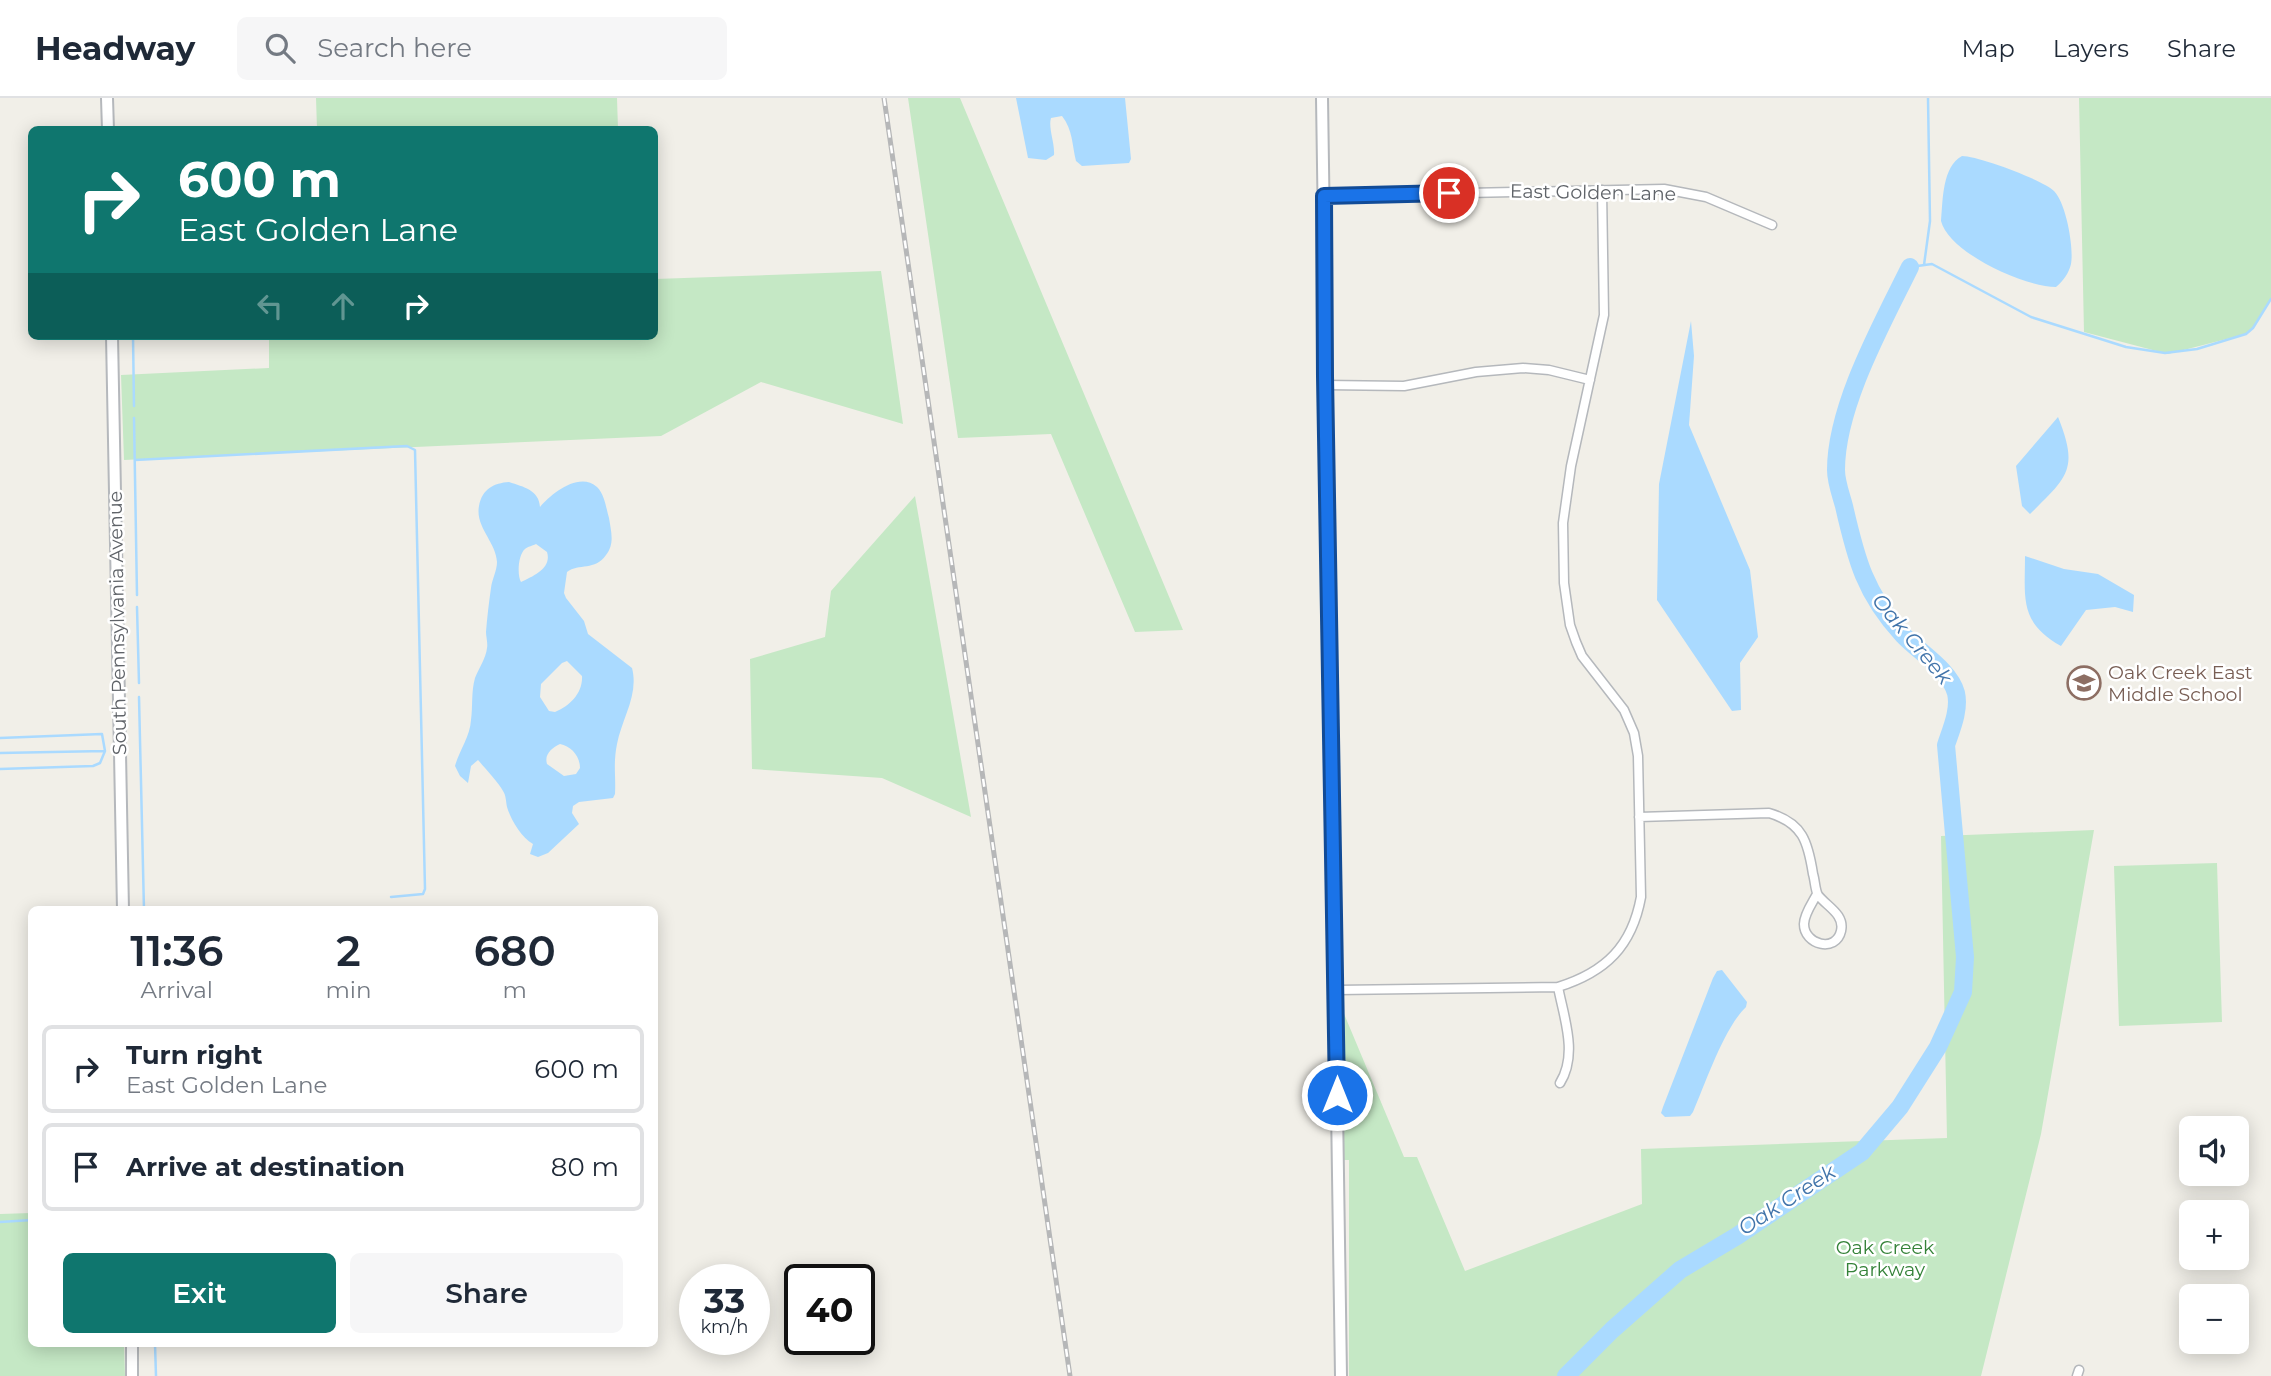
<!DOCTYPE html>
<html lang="en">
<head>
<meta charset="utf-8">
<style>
	body { margin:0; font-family:Montserrat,sans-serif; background:#f6f6f7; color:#1f2937; height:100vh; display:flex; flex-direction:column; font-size:26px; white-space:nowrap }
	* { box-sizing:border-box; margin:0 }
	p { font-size:23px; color:#747a83 }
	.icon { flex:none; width:38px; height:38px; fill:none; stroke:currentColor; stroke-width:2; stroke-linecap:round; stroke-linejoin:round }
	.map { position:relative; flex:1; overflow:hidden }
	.details { position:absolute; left:28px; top:808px; width:630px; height:441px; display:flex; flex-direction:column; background:#fff; border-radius:10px; box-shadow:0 4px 18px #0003 }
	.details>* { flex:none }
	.hud { position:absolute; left:28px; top:28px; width:630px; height:214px; border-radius:10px; box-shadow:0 4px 18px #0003; background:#0f766e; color:#fff; overflow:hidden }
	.buttons { position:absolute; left:2179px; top:1018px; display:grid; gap:14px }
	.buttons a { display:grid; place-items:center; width:70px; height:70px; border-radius:10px; background:#fff; box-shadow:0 4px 18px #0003; font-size:35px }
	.speed { position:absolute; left:679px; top:1166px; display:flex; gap:14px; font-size:35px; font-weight:700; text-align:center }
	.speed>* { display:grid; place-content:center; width:91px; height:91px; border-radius:50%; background:#fff; box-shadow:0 4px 18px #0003; line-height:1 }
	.speed small { font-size:18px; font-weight:400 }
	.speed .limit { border:4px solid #111; border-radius:10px; background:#fff; color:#111 }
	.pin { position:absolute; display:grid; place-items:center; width:60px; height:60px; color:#fff; margin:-30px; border:4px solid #fff; border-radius:50%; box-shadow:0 2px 7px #0007 }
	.me { position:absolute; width:77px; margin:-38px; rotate:0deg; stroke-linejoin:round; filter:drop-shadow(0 0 5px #0008) }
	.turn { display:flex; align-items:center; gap:24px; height:147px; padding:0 35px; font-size:32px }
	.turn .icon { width:91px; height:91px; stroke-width:2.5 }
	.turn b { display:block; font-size:49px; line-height:60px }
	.lanes { display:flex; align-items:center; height:66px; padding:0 35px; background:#0003; justify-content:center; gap:35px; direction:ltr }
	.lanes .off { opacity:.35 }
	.eta { display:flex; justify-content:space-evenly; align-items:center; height:119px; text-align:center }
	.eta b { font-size:42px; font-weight:600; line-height:49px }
	.button { display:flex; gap:14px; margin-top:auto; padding:14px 35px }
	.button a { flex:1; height:80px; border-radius:10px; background:#0f766e; color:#fff; font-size:28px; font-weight:600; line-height:80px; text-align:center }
	.button a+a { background:#f6f6f7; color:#1f2937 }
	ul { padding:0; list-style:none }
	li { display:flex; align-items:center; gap:21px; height:88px; margin:0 14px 10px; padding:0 21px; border:4px solid #e0e1e3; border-radius:10px }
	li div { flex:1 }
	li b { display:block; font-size:26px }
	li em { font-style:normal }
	header { display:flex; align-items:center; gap:42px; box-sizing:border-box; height:98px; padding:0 35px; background:#fff; border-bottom:2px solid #e0e1e3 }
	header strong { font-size:33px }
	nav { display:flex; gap:38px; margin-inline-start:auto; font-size:24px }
	.search { width:490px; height:63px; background:#f6f6f7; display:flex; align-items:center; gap:18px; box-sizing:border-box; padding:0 24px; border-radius:10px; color:#747a83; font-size:26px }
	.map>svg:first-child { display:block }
	.green { fill:#c5e8c5 }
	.water { fill:#aadaff; fill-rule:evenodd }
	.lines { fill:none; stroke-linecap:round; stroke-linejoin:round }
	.stream { stroke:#aadaff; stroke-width:2.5 }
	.river { stroke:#aadaff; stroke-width:18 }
	.minor-casing { stroke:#b5b8bc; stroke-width:11 }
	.tertiary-casing { stroke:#b5b8bc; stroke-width:14 }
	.minor { stroke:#fff; stroke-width:8 }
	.tertiary { stroke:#fff; stroke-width:10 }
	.rail-casing { stroke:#b6b7b8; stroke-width:5 }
	.rail { stroke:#fff; stroke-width:2.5; stroke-dasharray:8; stroke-linecap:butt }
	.route-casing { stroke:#114b97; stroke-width:18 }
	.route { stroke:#1a73e8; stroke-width:12 }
	.labels { text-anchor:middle; stroke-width:5; stroke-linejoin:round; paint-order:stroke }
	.street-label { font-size:19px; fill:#5f6368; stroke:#fff }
	.education-label { font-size:19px; fill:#785e54; stroke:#fff; text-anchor:start }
	.park-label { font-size:19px; fill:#348238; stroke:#fff }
	.water-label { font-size:21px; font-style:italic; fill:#4174aa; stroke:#fff }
</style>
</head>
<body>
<header>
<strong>Headway</strong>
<div class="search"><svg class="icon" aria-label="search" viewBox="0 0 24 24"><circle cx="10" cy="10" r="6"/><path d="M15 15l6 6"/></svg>Search here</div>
<nav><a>Map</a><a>Layers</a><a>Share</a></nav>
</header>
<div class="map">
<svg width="2271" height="1278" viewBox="0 0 2271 1278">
	<rect width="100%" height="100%" fill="#f1efe8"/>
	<!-- green -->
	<path class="green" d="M316 0H617L618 31H317Z
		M908 0H960L1183 532 1135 534 1051 336 958 340Z
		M2079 0H2271V200L2253 230 2246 236 2168 256 2084 234Z
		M881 173 903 326 761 284 661 338 124 362 121 277 269 270V238H654L655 181Z
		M915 398 971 719 882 680 752 671 750 561 825 539 831 493Z
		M2094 732 2041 1036 1981 1278H1349V1062H1338L1335 911H1342L1404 1059H1417L1465 1173 1642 1106 1641 1051 1947 1040 1941 738Z
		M2217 765 2222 924 2119 928 2114 768Z
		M31 1115 32 1246H124L125 1278H0V1116Z"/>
	<!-- water -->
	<path class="water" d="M1016 0H1125L1131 61 1129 65 1082 68 1076 63C1072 47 1073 32 1062 18L1051 20C1048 30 1055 45 1054 57L1046 62 1028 60Z
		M1962 58C1978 58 2043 82 2054 93 2066 105 2074 149 2071 166 2069 175 2063 183 2056 189 2025 189 1949 155 1941 123 1943 102 1942 69 1962 58Z
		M1691 223 1694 258 1689 327 1750 472 1758 539 1740 565 1741 612 1732 613 1657 502 1659 386Z
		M2058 319C2079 371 2068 379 2030 416L2022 408 2016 368Z
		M509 384C524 389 539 392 540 409 551 396 579 373 597 389 605 397 606 410 609 420 611 433 615 446 606 457 595 473 579 465 567 474L564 495 566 500 584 523 588 536 632 570C639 597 622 620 617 646 613 666 616 678 615 696L613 700 579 704 573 708 572 715 579 726 548 755 538 759 530 756 533 746C521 739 511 722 507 709 506 704 506 697 503 693 499 685 484 669 478 662L471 668 468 685 460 678 455 668C459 653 470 639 471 622 473 608 471 594 475 580 479 570 486 560 487 550 488 545 486 539 486 534 487 520 489 504 491 490 492 481 497 473 497 464 496 444 475 429 479 408 482 391 494 385 509 384ZM536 446 547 454C552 470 534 478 521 484 517 477 518 457 525 451 527 449 534 447 536 446ZM567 563 582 578C583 595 570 608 555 614L549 613 540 599 541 586 562 565ZM560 646C571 648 580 658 580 670L576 676 564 678 547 666C544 656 552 650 560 646Z
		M2025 458 2064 471 2098 476 2134 497 2133 514 2115 509 2086 512 2061 548C2019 524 2025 501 2025 458Z
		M1722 872 1747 904 1746 909C1724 930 1706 984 1693 1014L1690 1018 1665 1019 1661 1015 1663 1009 1713 880 1717 873Z"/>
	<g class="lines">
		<!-- stream -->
		<path class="stream" d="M1924 167 1930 123 1928 0
			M1910 169 1932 166 2031 219 2126 249 2165 255 2197 251 2246 236 2253 230 2271 201
			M133 238 134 308
			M134 320 137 497
			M135 362 407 348 415 352 425 791 423 796 391 799
			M137 509 139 585
			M139 599 144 812
			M0 640 102 636 105 653 100 665 93 668 0 671
			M0 655 105 653
			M0 1124 32 1122
			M155 1246 156 1278"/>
		<!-- river -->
		<path class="river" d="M1566 1278 1612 1232 1680 1172 1737 1138 1862 1054 1900 1009 1938 949 1963 894 1965 859 1946 647C1951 632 1960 612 1956 595 1950 572 1919 554 1903 537 1865 496 1856 461 1844 408 1841 397 1836 384 1836 372 1836 308 1882 226 1910 169"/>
		<defs>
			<path id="minor" d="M1324 98 1664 91 1706 99 1772 127
				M1325 287 1404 288 1476 274 1523 270 1549 272 1590 282
				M1639 719 1769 715C1803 725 1808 744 1813 776 1815 782 1815 792 1818 797 1826 808 1845 816 1841 833 1836 855 1804 847 1804 826 1804 816 1813 804 1817 796
				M1558 889C1564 920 1578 956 1560 985
				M1337 892 1558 889C1606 874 1632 848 1641 799L1638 658 1634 635 1624 612 1582 558 1576 544 1570 527 1564 485 1563 425 1571 368 1604 217 1602 92
				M2077 1278 2079 1272"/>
			<path id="tertiary" d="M107 0 108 32
				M1322 0 1341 1278
				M112 238 123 812
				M132 1246V1278"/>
		</defs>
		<!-- minor casing -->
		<use href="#minor" class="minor-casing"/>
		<!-- tertiary casing -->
		<use href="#tertiary" class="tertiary-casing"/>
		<!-- minor -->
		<use href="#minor" class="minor"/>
		<!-- tertiary -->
		<use href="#tertiary" class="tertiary"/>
		<defs>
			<path id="rail" d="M884 0 1070 1278"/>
		</defs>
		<!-- rail casing -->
		<use href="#rail" class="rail-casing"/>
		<!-- rail -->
		<use href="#rail" class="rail"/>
	</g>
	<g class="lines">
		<defs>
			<path id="route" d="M1337 997 1325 278 1324 98 1449 95"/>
		</defs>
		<!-- route casing -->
		<use href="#route" class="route-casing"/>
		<!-- route -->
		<use href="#route" class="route"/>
	</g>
	<!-- icons -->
	<defs>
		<symbol id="school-ring" viewBox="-11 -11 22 22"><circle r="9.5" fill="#fff" stroke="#8d6e63" stroke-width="1.5"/><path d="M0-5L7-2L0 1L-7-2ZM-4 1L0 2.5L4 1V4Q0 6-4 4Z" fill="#8d6e63"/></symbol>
	</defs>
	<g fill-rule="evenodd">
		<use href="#school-ring" x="2065" y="566" width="38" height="38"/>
	</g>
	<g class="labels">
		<!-- street labels -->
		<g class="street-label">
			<text transform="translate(1593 94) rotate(1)" y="7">East Golden Lane</text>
			<text transform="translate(117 525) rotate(-91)" y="7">South Pennsylvania Avenue</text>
		</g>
		<!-- education labels -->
		<g class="education-label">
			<text x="2108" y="581">Oak Creek East<tspan x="2108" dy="22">Middle School</tspan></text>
		</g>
		<!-- park labels -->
		<g class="park-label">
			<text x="1885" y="1156">Oak Creek<tspan x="1885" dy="22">Parkway</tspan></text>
		</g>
		<!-- water labels -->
		<g class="water-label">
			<text transform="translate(1912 541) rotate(50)" y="7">Oak Creek</text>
			<text transform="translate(1787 1102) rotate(-33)" y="7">Oak Creek</text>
		</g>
	</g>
</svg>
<div class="buttons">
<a><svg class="icon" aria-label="sound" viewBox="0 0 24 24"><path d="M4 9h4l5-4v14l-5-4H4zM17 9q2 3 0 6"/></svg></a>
<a>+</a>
<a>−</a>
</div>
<div class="speed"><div>33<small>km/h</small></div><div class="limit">40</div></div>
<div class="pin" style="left:1449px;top:95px;background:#d93025"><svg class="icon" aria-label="arrive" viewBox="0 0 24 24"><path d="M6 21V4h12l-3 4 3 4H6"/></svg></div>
<svg class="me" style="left:1337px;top:997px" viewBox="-20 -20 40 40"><circle r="17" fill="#1a73e8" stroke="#fff" stroke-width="3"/><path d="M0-11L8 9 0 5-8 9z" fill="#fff"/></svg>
<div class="hud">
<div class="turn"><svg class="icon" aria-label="right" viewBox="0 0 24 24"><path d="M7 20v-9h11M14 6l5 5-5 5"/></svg><div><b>600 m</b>East Golden Lane</div></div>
<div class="lanes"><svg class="icon off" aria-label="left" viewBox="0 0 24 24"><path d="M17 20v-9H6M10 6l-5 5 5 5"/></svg><svg class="icon off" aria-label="ahead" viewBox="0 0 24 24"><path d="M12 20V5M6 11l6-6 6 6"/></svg><svg class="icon" aria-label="right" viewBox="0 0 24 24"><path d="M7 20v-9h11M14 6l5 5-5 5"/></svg></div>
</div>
<section class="details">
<div class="eta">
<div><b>11:36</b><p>Arrival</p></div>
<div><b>2</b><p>min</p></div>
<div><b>680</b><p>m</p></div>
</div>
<ul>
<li><svg class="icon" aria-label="right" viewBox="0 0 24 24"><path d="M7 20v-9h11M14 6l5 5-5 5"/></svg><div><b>Turn right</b><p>East Golden Lane</p></div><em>600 m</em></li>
<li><svg class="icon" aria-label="arrive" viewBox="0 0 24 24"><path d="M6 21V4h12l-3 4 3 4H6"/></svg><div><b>Arrive at destination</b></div><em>80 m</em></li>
</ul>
<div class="button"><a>Exit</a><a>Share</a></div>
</section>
</div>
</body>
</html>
